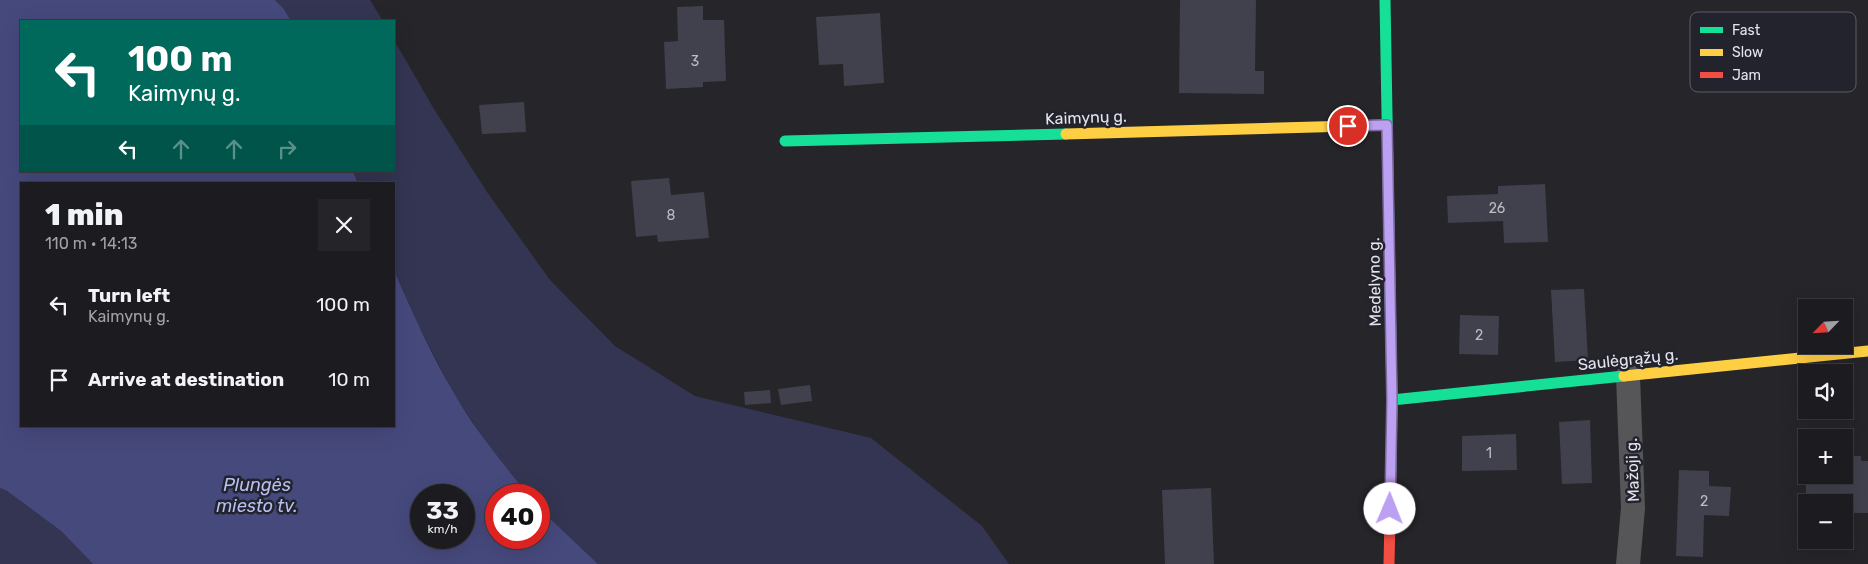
<!DOCTYPE html>
<html lang="en">
<head>
<meta charset="utf-8">
<style>
	body { margin:0; font-family:Rubik,sans-serif; background:#252529; color:#f1f3f6; height:100vh; display:flex; flex-direction:column; font-size:19px; white-space:nowrap }
	* { box-sizing:border-box; margin:0 }
	p { font-size:16px; color:#a0a1a5 }
	.icon { flex:none; width:28px; height:28px; fill:none; stroke:currentColor; stroke-width:2; stroke-linecap:round; stroke-linejoin:round }
	.map { position:relative; flex:1; overflow:hidden }
	.drawer { position:absolute; left:20px; top:182px; width:375px; height:245px; display:flex; flex-direction:column; background:#1c1c20; border-radius:0px; box-shadow:0 5px 20px #0002,0 0 0 1px #3a3a3e }
	.drawer>* { flex:none }
	.hud { position:absolute; left:20px; top:20px; width:375px; height:152px; border-radius:0px; box-shadow:0 5px 20px #0002,0 0 0 1px #3a3a3e; background:#00695c; color:#fff; overflow:hidden }
	.needle { width:32px; rotate:245deg }
	.fabs { position:absolute; left:1798px; top:299px; display:grid; gap:10px }
	.fabs a { display:grid; place-items:center; width:55px; height:55px; border-radius:0px; background:#1c1c20; box-shadow:0 5px 20px #0002,0 0 0 1px #3a3a3e; font-size:25px }
	.speed { position:absolute; left:410px; top:484px; display:flex; gap:10px; font-size:25px; font-weight:700; text-align:center }
	.speed>* { display:grid; place-content:center; width:65px; height:65px; border-radius:50%; background:#1c1c20; box-shadow:0 5px 20px #0002,0 0 0 1px #3a3a3e; line-height:1 }
	.speed small { font-size:12px; font-weight:400 }
	.speed .limit { border:8px solid #d22; background:#fff; color:#111 }
	.pin { position:absolute; display:grid; place-items:center; width:42px; height:42px; color:#fff; margin:-21px; border:2px solid #fff; border-radius:50%; box-shadow:0 1px 5px #0007 }
	.me { position:absolute; width:55px; margin:-28px; rotate:1deg; stroke-linejoin:round; filter:drop-shadow(0 0 4px #0008) }
	.turn { display:flex; align-items:center; gap:18px; height:105px; padding:0 25px; font-size:22px }
	.turn .icon { width:65px; height:65px; stroke-width:2.5 }
	.turn b { display:block; font-size:35px; line-height:42px }
	.lanes { display:flex; align-items:center; height:48px; padding:0 25px; background:#0003; justify-content:center; gap:25px; direction:ltr }
	.lanes .off { opacity:.35 }
	.round { display:grid; place-items:center; flex:none; width:52px; height:52px; border-radius:0px; background:#252529 }
	.head { display:flex; align-items:center; justify-content:space-between; height:85px; padding:0 25px }
	h1 { font-size:30px; font-weight:800; line-height:38px }
	ul { padding:0; list-style:none }
	li { display:flex; align-items:center; gap:15px; height:75px; padding:0 25px }
	li div { flex:1 }
	li b { display:block; font-size:19px }
	li em { font-style:normal }
	.map>svg:first-child { display:block }
	.green { fill:#333552 }
	.water { fill:#46497c; fill-rule:evenodd }
	.building { fill:#40414c }
	.lines { fill:none; stroke-linecap:round; stroke-linejoin:round }
	.street { stroke:#565659; stroke-width:24 }
	.fast { stroke:#16e098; stroke-width:11 }
	.slow { stroke:#ffcf43; stroke-width:11 }
	.jam { stroke:#f24e42; stroke-width:11 }
	.route-casing { stroke:#7a689d; stroke-width:12 }
	.route { stroke:#bca0f2; stroke-width:9 }
	.labels { text-anchor:middle; stroke-width:5; stroke-linejoin:round; paint-order:stroke }
	.number-label { font-size:14px; fill:#bbbcc4 }
	.street-label { font-size:16px; fill:#e4e5ec; stroke:#22232d }
	.water-label { font-size:18px; font-style:italic; fill:#b8bff1; stroke:#22232d }
	.key { fill:#22232d; stroke:#5c5d66; stroke-width:1 }
	.key-label { font-size:14px; fill:#e4e5ec }
</style>
</head>
<body>
<div class="map">
<svg width="1868" height="564" viewBox="0 0 1868 564">
	<rect width="100%" height="100%" fill="#25252a"/>
	<!-- green -->
	<path class="green" d="M275 0H370L383 21H291L284 9Z
		M394 40 434 109 487 192 550 280 615 346 695 396 871 438 982 526 1009 564H598L539 508V495H528L490 448 454 394 415 319 394 270V184H358L353 171H394Z
		M0 488 7 491 61 531 93 564H0Z"/>
	<!-- water -->
	<path class="water" d="M0 0H275L284 9 291 21H21V171H353L358 184H21V426H394V270C412 312 431 354 454 393 475 430 502 462 528 495H496V538H539V508L598 564H93L61 531 7 491 0 488ZM421 495H464V538H421Z"/>
	<!-- building -->
	<path class="building" d="M1180 0H1256L1255 71H1264V94L1179 93Z
		M703 6V20H724L726 81 703 82V87L666 89 664 42 678 41 677 7Z
		M880 13 884 83 844 86 843 64 819 65 816 17Z
		M524 102 526 132 482 134 479 105Z
		M669 178 671 195 704 192 709 238 658 242 657 235 636 237 631 181Z
		M1545 184 1548 242 1504 243 1503 221 1448 223 1447 196 1498 194V186Z
		M1584 289 1588 360 1555 362 1551 290Z
		M1460 315 1499 316 1498 355 1459 354Z
		M810 385 812 401 781 405 778 389Z
		M770 390 771 403 745 405 744 392Z
		M1590 420 1592 483 1562 484 1559 422Z
		M1516 434 1517 470 1462 471V436Z
		M1844 456H1861V461H1868V513H1844V502H1806V475H1844Z
		M1679 470 1709 471V486L1731 487 1729 516 1704 515 1703 557 1676 556Z
		M1211 488 1214 564H1165L1162 490Z"/>
	<g class="lines">
		<!-- street -->
		<path class="street" d="M1628 376 1633 508 1628 564"/>
		<!-- fast -->
		<path class="fast" d="M1385 0 1392 400 1391 471
			M785 141 1066 134
			M1392 400 1624 376"/>
		<!-- slow -->
		<path class="slow" d="M1066 134 1387 125
			M1624 376 1868 351"/>
		<!-- jam -->
		<path class="jam" d="M1389 564 1391 471"/>
	</g>
	<g class="lines">
		<defs>
			<path id="route" d="M1348 126 1387 125 1392 400 1390 509"/>
		</defs>
		<!-- route casing -->
		<use href="#route" class="route-casing"/>
		<!-- route -->
		<use href="#route" class="route"/>
	</g>
	<g class="labels">
		<!-- number labels -->
		<g class="number-label">
			<text x="695" y="66">3</text>
			<text x="1497" y="213">26</text>
			<text x="671" y="220">8</text>
			<text x="1479" y="340">2</text>
			<text x="1489" y="458">1</text>
			<text x="1704" y="506">2</text>
		</g>
		<!-- street labels -->
		<g class="street-label">
			<text transform="translate(1086 117) rotate(-2)" y="6">Kaimynų g.</text>
			<text transform="translate(1374 282) rotate(-91)" y="6">Medelyno g.</text>
			<text transform="translate(1628 359) rotate(-6)" y="6">Saulėgrąžų g.</text>
			<text transform="translate(1632 470) rotate(-92)" y="6">Mažoji g.</text>
		</g>
		<!-- water labels -->
		<g class="water-label">
			<text x="257" y="491">Plungės<tspan x="257" dy="21">miesto tv.</tspan></text>
		</g>
	</g>
	<!-- legend -->
	<rect x="1690" y="12" width="166" height="80" rx="8" class="key"/>
	<rect x="1700" y="27" width="23" height="6" fill="#16e098"/>
	<rect x="1700" y="49" width="23" height="7" fill="#ffcf43"/>
	<rect x="1700" y="72" width="23" height="6" fill="#f24e42"/>
	<g class="key-label">
		<text x="1732" y="35">Fast</text>
		<text x="1732" y="57">Slow</text>
		<text x="1732" y="80">Jam</text>
	</g>
</svg>
<div class="fabs">
<a><svg class="needle" viewBox="-14 -14 28 28"><path d="M0-13l5 13h-10z" fill="#e53935"/><path d="M0 13l5-13h-10z" fill="#a0a1a5"/></svg></a>
<a><svg class="icon" aria-label="sound" viewBox="0 0 24 24"><path d="M4 9h4l5-4v14l-5-4H4zM17 9q2 3 0 6"/></svg></a>
<a>+</a>
<a>−</a>
</div>
<div class="speed"><div>33<small>km/h</small></div><div class="limit">40</div></div>
<div class="pin" style="left:1348px;top:126px;background:#d93025"><svg class="icon" aria-label="arrive" viewBox="0 0 24 24"><path d="M6 21V4h12l-3 4 3 4H6"/></svg></div>
<svg class="me" style="left:1390px;top:509px" viewBox="-20 -20 40 40"><circle r="19" fill="#fff"/><path d="M0-13L10 11 0 6-10 11z" fill="#bca0f2"/></svg>
<div class="hud">
<div class="turn"><svg class="icon" aria-label="left" viewBox="0 0 24 24"><path d="M17 20v-9H6M10 6l-5 5 5 5"/></svg><div><b>100 m</b>Kaimynų g.</div></div>
<div class="lanes"><svg class="icon" aria-label="left" viewBox="0 0 24 24"><path d="M17 20v-9H6M10 6l-5 5 5 5"/></svg><svg class="icon off" aria-label="ahead" viewBox="0 0 24 24"><path d="M12 20V5M6 11l6-6 6 6"/></svg><svg class="icon off" aria-label="ahead" viewBox="0 0 24 24"><path d="M12 20V5M6 11l6-6 6 6"/></svg><svg class="icon off" aria-label="right" viewBox="0 0 24 24"><path d="M7 20v-9h11M14 6l5 5-5 5"/></svg></div>
</div>
<section class="drawer">
<div class="head"><div><h1>1 min</h1><p>110 m · 14:13</p></div><a class="round"><svg class="icon" aria-label="close" viewBox="0 0 24 24"><path d="M6 6l12 12M18 6L6 18"/></svg></a></div>
<ul>
<li><svg class="icon" aria-label="left" viewBox="0 0 24 24"><path d="M17 20v-9H6M10 6l-5 5 5 5"/></svg><div><b>Turn left</b><p>Kaimynų g.</p></div><em>100 m</em></li>
<li><svg class="icon" aria-label="arrive" viewBox="0 0 24 24"><path d="M6 21V4h12l-3 4 3 4H6"/></svg><div><b>Arrive at destination</b></div><em>10 m</em></li>
</ul>
</section>
</div>
</body>
</html>
